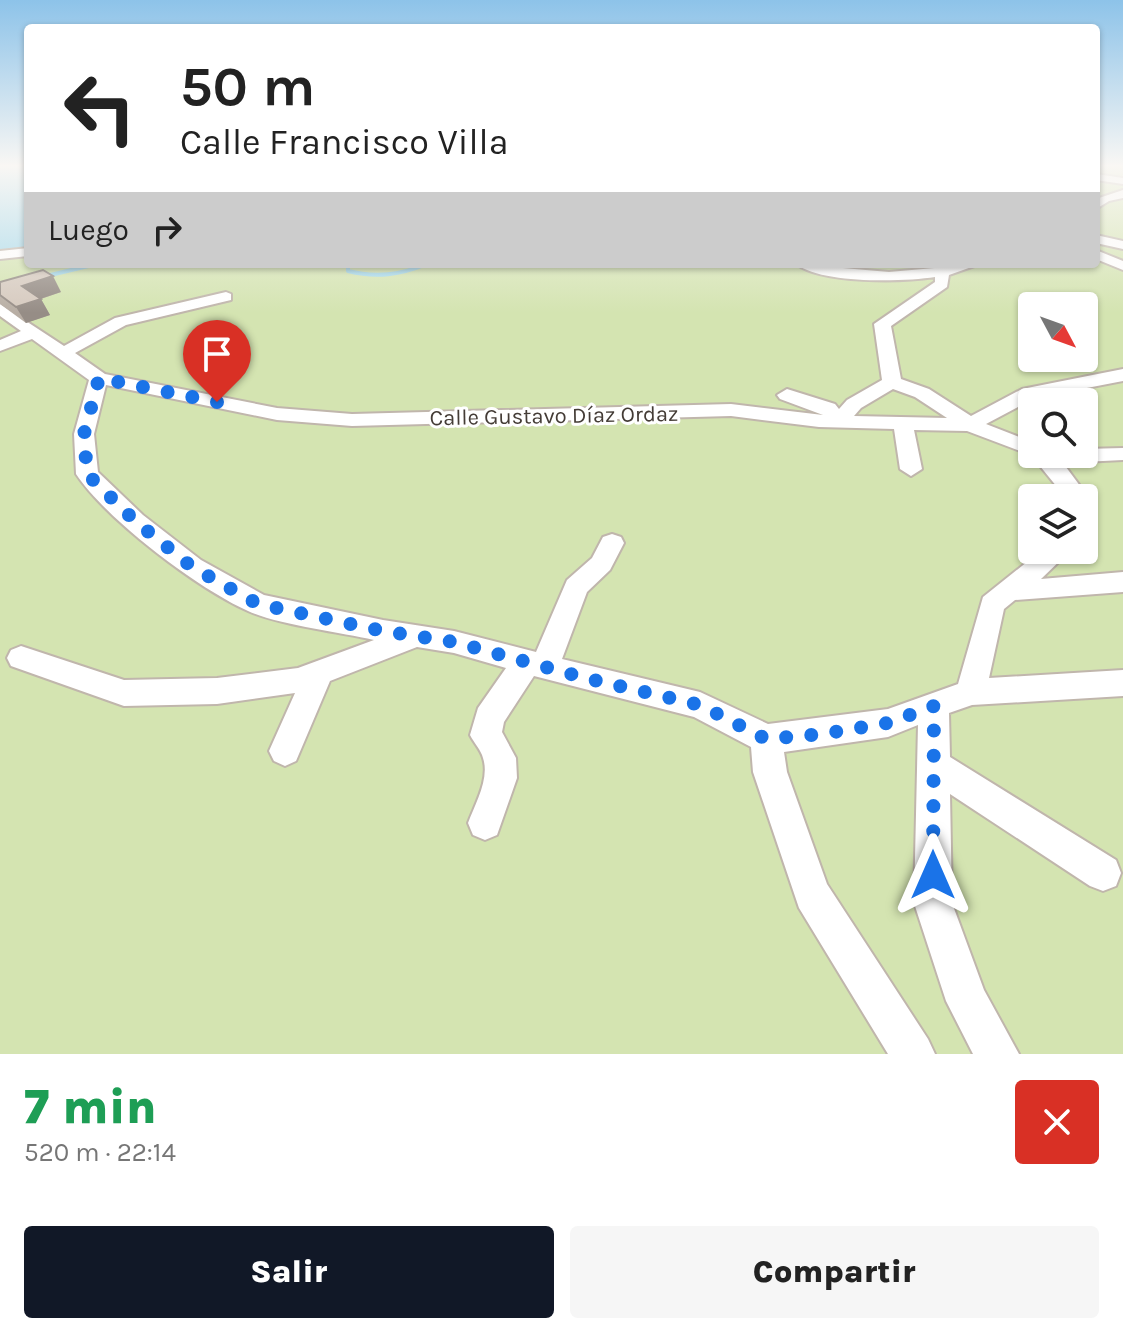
<!DOCTYPE html>
<html lang="es">
<head>
<meta charset="utf-8">
<style>
	body { margin:0; font-family:Karla,sans-serif; background:#f6f6f6; color:#222; height:100vh; display:flex; flex-direction:column; font-size:30px; white-space:nowrap }
	* { box-sizing:border-box; margin:0 }
	p { font-size:26px; color:#767676 }
	.icon { flex:none; width:44px; height:44px; fill:none; stroke:currentColor; stroke-width:2; stroke-linecap:round; stroke-linejoin:round }
	.map { position:relative; height:1054px; overflow:hidden }
	.drawer { display:flex; flex-direction:column; background:#fff; flex:1 }
	.drawer>* { flex:none }
	.guide { position:absolute; left:24px; top:24px; width:1076px; height:244px; border-radius:8px; box-shadow:0 2px 6px #0004; background:#fff; color:#222; overflow:hidden }
	.needle { width:52px; rotate:131deg }
	.controls { position:absolute; left:1018px; top:292px; display:grid; gap:16px }
	.controls a { display:grid; place-items:center; width:80px; height:80px; border-radius:8px; background:#fff; box-shadow:0 2px 6px #0004; font-size:40px }
	.pin { position:absolute; display:grid; place-items:center; width:68px; height:68px; color:#fff; margin:-82px -34px; border-radius:50% 50% 50% 0; rotate:-45deg; box-shadow:0 0 8px #0007 }
	.pin .icon { rotate:45deg }
	.me { position:absolute; width:88px; margin:-44px; rotate:0deg; stroke-linejoin:round; filter:drop-shadow(0 0 6px #0008) }
	.turn { display:flex; align-items:center; gap:28px; height:168px; padding:0 24px; font-size:36px }
	.turn .icon { width:104px; height:104px; stroke-width:2.5 }
	.turn b { display:block; font-size:56px; line-height:68px }
	.then { display:flex; align-items:center; height:76px; padding:0 24px; background:#0003; gap:16px; font-size:30px }
	.round { display:grid; place-items:center; flex:none; width:84px; height:84px; border-radius:8px; background:#f6f6f6 }
	.head { display:flex; align-items:center; justify-content:space-between; height:136px; padding:0 24px }
	h1 { font-size:48px; font-weight:800; line-height:60px; color:#1e9e55 }
	.button { display:flex; gap:16px; margin-top:auto; padding:16px 24px }
	.button a { flex:1; height:92px; border-radius:8px; background:#111827; color:#fff; font-size:32px; font-weight:800; line-height:92px; text-align:center }
	.button a+a { background:#f6f6f6; color:#222 }
	.map>svg:first-child { display:block }
	.green { fill:#d4e4b1; fill-rule:evenodd }
	.water { fill:#a6d9eb }
	.lines { fill:none; stroke-linecap:round; stroke-linejoin:round }
	.stream { stroke:#a6d9eb; stroke-width:4 }
	.minor-casing { stroke:#c0b6ac; stroke-width:4 }
	.minor { fill:#fff; fill-rule:evenodd }
	.wall { fill:#b8aea4 }
	.shaded-wall { fill:#968d86 }
	.building { fill:#d6cabf; stroke:#968d86; stroke-width:2 }
	.route { stroke:#1a73e8; stroke-width:14; stroke-dasharray:0 25.2 }
	.labels { text-anchor:middle; stroke-width:6; stroke-linejoin:round; paint-order:stroke }
	.street-label { font-size:22px; fill:#443c36; stroke:#fff }
</style>
</head>
<body>
<div class="map">
<svg width="1123" height="1054" viewBox="0 0 1123 1054">
	<rect width="100%" height="100%" fill="#f2ede6"/>
	<!-- green -->
	<path class="green" d="M0 165H28V264H1096V165H1123V1054H0ZM1032 306H1084V358H1032ZM1032 402H1084V454H1032ZM1032 498H1084V550H1032Z"/>
	<!-- water -->
	<path class="water" d="M0 165H28V250L0 253Z"/>
	<g class="lines">
		<!-- stream -->
		<path class="stream" d="M348 264V271C376 278 400 275 427 264
			M46 276 97 264"/>
		<defs>
			<path id="minor" d="M1096 174 1123 178V184L1096 180Z
				M1123 190V198L1109 201 1096 209V199Z
				M1096 235 1123 241V249L1096 243Z
				M28 248V256L0 259V251Z
				M1096 250 1123 261V270L1096 259Z
				M796 264 889 272 980 264 949 275 947 287 891 326 901 379 929 389 971 416 1022 389 1123 369V381L1035 398 986 424 1032 442V454H1084V449L1123 448V460L1063 463 1089 498 1084 504V498H1066L1031 455 967 431 914 430 922 469 911 476 900 469 894 429 819 427 731 416 352 426 277 420 106 385 94 434 98 472 143 515 201 560 264 595 383 620 454 631 536 652 567 580 592 558 603 537 612 534 621 537 624 543 610 570 587 592 562 659 700 692 768 724 888 709 958 684 983 597 1042 550H1071L1041 579 1123 572V592L1015 600 1004 609 989 678 1123 670V696L972 705 949 713 950 757 1116 860 1121 873 1116 886 1103 891 1090 886 950 794 952 903 984 990 1019 1054H973L946 1001 914 903 918 725 888 737 784 752 787 772 827 884 928 1039 935 1054H888L799 908 753 772 751 747 694 717 534 676 504 722 502 732 516 758 517 778 497 835 485 840 473 835 468 823C475 804 490 779 483 758 481 750 474 743 470 735L478 708 506 668 454 653 417 647 330 681 296 761 285 766 274 761 269 751 295 693 217 704 124 706 11 666 7 658 11 650 21 646 124 680 217 678 298 668 374 640C339 632 279 625 248 611 197 588 107 520 76 474L74 434 89 380 32 339 0 351V340L21 331 0 316V304L64 346 115 318 226 292 231 294V300L126 325 75 353 105 374 277 408 352 414 731 404 823 415 780 399 777 395 787 389 835 404 839 409 847 400 882 380 874 324 935 282V277C902 282 822 284 796 264ZM893 389 915 397 947 418 854 416 861 408Z"/>
		</defs>
		<!-- minor casing -->
		<use href="#minor" class="minor-casing"/>
		<!-- minor -->
		<use href="#minor" class="minor"/>
	</g>
	<!-- wall -->
	<path class="wall" d="M0 282 61 292 41 299 50 315 26 323 0 304Z"/>
	<!-- shaded-wall -->
	<path class="shaded-wall" d="M53 276 61 292 31 302 22 286Z
		M41 299 50 315 26 323 16 307Z"/>
	<!-- building -->
	<path class="building" d="M43 270 53 276 22 286 41 299 16 307 0 295V282Z"/>
	<!-- sky -->
	<linearGradient id="sky" x2="0" y2="1"><stop stop-color="#8dc3e9"/><stop offset="0.53" stop-color="#f9f7f4"/><stop offset="1" stop-color="#f9f7f4" stop-opacity="0"/></linearGradient>
	<rect width="1123" height="313" fill="url(#sky)"/>
	<g class="lines">
		<!-- route -->
		<path class="route" d="M217 402 99 378 84 434 87 474 135 521 192 567 258 604 383 631 454 642 589 679 700 705 766 739 822 734 888 723 934 706 933 875"/>
	</g>
	<g class="labels">
		<!-- street labels -->
		<g class="street-label">
			<text transform="translate(554 415) rotate(-1)" y="8">Calle Gustavo Díaz Ordaz</text>
		</g>
	</g>
</svg>
<div class="controls">
<a><svg class="needle" viewBox="-14 -14 28 28"><path d="M0-13l5 13h-10z" fill="#e53935"/><path d="M0 13l5-13h-10z" fill="#767676"/></svg></a>
<a><svg class="icon" aria-label="search" viewBox="0 0 24 24"><circle cx="10" cy="10" r="6"/><path d="M15 15l6 6"/></svg></a>
<a><svg class="icon" aria-label="layers" viewBox="0 0 24 24"><path d="M12 4l9 5-9 5-9-5zM3 14l9 5 9-5"/></svg></a>
</div>
<div class="pin" style="left:217px;top:402px;background:#d93025"><svg class="icon" aria-label="arrive" viewBox="0 0 24 24"><path d="M6 21V4h12l-3 4 3 4H6"/></svg></div>
<svg class="me" style="left:933px;top:875px" viewBox="-20 -20 40 40"><path d="M0-17L14 15 0 8-14 15z" fill="#1a73e8" stroke="#fff" stroke-width="4"/></svg>
<div class="guide">
<div class="turn"><svg class="icon" aria-label="left" viewBox="0 0 24 24"><path d="M17 20v-9H6M10 6l-5 5 5 5"/></svg><div><b>50 m</b>Calle Francisco Villa</div></div>
<div class="then">Luego<svg class="icon" aria-label="right" viewBox="0 0 24 24"><path d="M7 20v-9h11M14 6l5 5-5 5"/></svg></div>
</div>
</div>
<section class="drawer">
<div class="head"><div><h1>7 min</h1><p>520 m · 22:14</p></div><a class="round" style="background:#d93025;color:#fff"><svg class="icon" aria-label="close" viewBox="0 0 24 24"><path d="M6 6l12 12M18 6L6 18"/></svg></a></div>
<div class="button"><a>Salir</a><a>Compartir</a></div>
</section>
</body>
</html>
